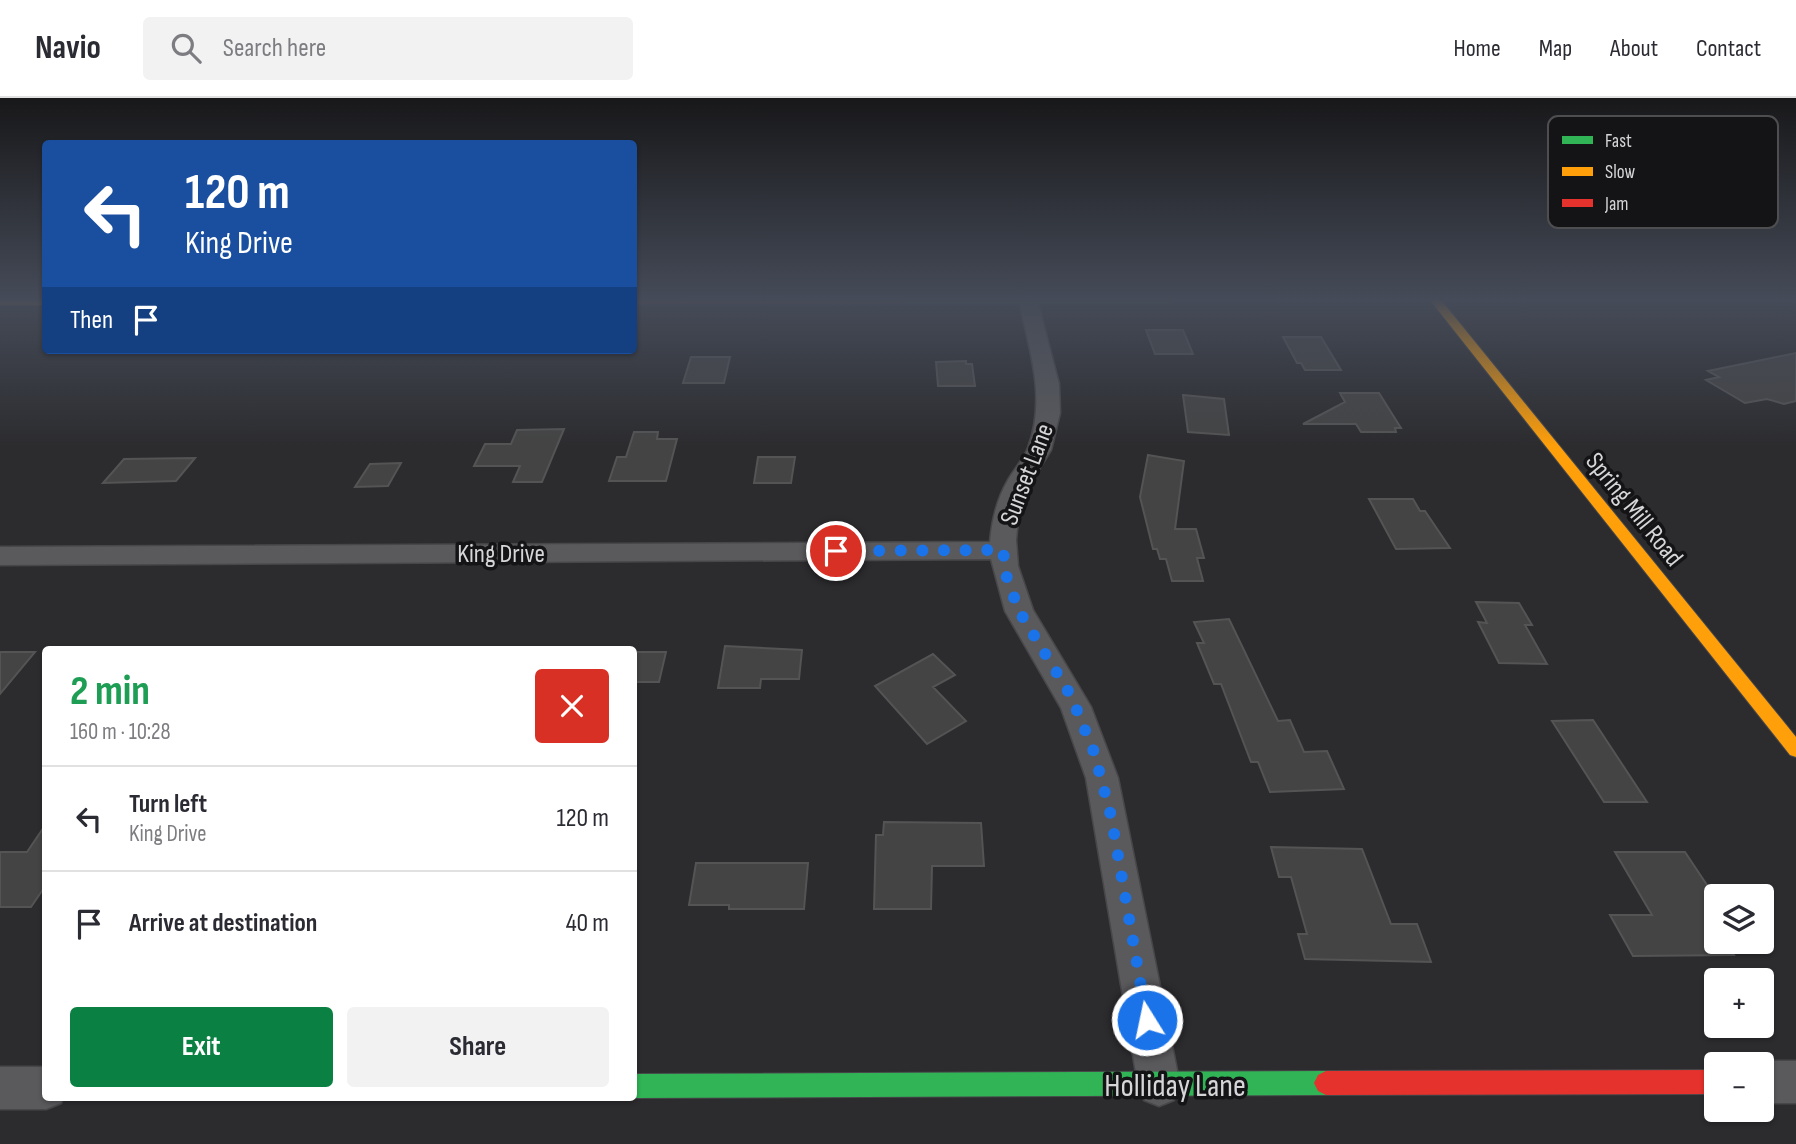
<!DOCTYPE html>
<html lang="en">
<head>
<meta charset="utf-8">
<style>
	body { margin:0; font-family:"Sofia Sans Condensed",sans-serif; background:#f2f2f3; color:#2b2b33; height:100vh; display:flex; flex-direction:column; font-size:26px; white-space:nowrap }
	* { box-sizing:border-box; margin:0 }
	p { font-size:23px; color:#7c7c81 }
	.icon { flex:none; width:38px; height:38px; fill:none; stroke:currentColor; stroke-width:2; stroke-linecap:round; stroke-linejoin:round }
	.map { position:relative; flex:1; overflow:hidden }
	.side { position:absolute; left:42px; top:548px; width:595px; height:455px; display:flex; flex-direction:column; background:#fff; border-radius:7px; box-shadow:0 2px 5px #0004 }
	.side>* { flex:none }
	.hud { position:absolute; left:42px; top:42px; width:595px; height:214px; border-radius:7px; box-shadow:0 2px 5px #0004; background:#1a4fa0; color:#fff; overflow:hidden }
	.controls { position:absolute; left:1704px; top:786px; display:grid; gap:14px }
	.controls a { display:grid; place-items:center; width:70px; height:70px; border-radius:7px; background:#fff; box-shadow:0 2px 5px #0004; font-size:35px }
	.pin { position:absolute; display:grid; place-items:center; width:60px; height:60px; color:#fff; margin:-30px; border:4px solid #fff; border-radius:50%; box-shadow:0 2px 7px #0007 }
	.me { position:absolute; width:77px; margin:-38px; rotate:350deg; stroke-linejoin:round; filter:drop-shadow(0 0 5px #0008) }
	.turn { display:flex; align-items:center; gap:24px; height:147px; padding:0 28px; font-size:32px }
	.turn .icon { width:91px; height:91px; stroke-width:2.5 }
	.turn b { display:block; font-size:49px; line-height:60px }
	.then { display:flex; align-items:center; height:66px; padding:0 28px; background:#0003; gap:14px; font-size:26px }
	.round { display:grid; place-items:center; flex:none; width:74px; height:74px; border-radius:7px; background:#f2f2f3 }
	.overview { display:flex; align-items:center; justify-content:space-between; height:119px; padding:0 28px }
	h1 { font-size:42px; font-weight:700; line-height:52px; color:#1e9e55 }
	.primary-button { display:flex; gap:14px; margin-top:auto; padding:14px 28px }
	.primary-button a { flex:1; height:80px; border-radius:7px; background:#0b8043; color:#fff; font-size:28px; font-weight:700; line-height:80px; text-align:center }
	.primary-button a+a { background:#f2f2f3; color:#2b2b33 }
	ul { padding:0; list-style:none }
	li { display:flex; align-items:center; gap:21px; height:105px; padding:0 28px; border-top:2px solid #e1e1e2 }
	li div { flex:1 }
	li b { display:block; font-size:26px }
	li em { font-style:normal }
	header { display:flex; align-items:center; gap:42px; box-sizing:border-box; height:98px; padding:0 35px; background:#fff; border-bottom:2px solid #e1e1e2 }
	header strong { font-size:33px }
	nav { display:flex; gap:38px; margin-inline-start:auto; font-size:24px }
	.search { width:490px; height:63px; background:#f2f2f3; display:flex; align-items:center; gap:18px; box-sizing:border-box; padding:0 24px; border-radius:7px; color:#7c7c81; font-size:26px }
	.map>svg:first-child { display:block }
	.building { fill:#444; stroke:#545455; stroke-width:2 }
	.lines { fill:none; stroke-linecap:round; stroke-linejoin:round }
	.street-casing { stroke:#47474a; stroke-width:3 }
	.fast-casing { stroke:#47474a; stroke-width:2 }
	.slow-casing { stroke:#47474a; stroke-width:2 }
	.jam-casing { stroke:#47474a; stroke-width:2 }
	.street { fill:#5a5a5d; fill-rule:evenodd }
	.fast { fill:#30b455; fill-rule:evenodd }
	.slow { fill:#ff9f0a; fill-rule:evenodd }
	.jam { fill:#e5322d; fill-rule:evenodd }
	.route { stroke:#1a73e8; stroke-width:12; stroke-dasharray:0 21.6 }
	.labels { text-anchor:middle; stroke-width:7; stroke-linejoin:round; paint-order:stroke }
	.street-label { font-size:26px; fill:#d6d6d9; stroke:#141416 }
	.near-street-label { font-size:32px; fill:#d6d6d9; stroke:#141416 }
	.key { fill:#141416; stroke:#4e4e50; stroke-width:2 }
	.key-label { font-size:19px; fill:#d6d6d9 }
</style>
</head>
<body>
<header>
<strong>Navio</strong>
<div class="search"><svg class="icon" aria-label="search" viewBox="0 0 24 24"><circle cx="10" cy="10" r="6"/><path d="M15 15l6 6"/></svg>Search here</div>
<nav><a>Home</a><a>Map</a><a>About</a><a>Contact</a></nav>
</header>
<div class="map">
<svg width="1796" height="1046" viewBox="0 0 1796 1046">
	<rect width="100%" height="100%" fill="#2c2c2f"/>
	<!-- building -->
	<path class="building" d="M1146 232H1183L1193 256H1155Z
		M1283 239H1321L1341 272H1305L1301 265H1297Z
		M1796 255V303L1784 306 1767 301 1745 305 1706 282 1719 279 1708 273Z
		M691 259H730L724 285H683Z
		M966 263V266H972L975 288H938L936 264Z
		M1340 295H1379L1401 330H1395L1396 334H1361L1356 326H1303L1345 304Z
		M1183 297 1224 301 1229 337 1188 334Z
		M564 331 542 384H513L520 368H474L485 346H511L517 332Z
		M634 334H658L657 341H677L666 383H609L617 359H626Z
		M1148 357 1184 363 1175 431H1196L1204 460H1197L1203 483H1172L1166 461H1160L1157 451H1153L1140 399Z
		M758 359H795L791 385H754Z
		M195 360 176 383 103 385 124 361Z
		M401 365 388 388 355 389 370 366Z
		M1369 401H1413L1420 413H1425L1450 450 1396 451Z
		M1476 504 1519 505 1532 527H1525L1547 566 1499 565 1478 524 1487 525Z
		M1229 521 1278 623 1290 622 1304 654 1327 653 1344 691 1270 694 1258 664H1251L1221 586H1214L1197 545H1204L1194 524Z
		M725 548 802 552 799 581H761L760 590H718Z
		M0 554H35L0 596Z
		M634 554H666L659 584H634Z
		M933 556 955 577 933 589 966 623 927 646 875 588Z
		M1593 622 1647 704H1604L1552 623Z
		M884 724 981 725 984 768H932L931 811H874L876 737H883Z
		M46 726V787L31 809H0V754H27Z
		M1271 749 1362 751 1391 826H1417L1431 864 1305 861 1298 836H1307L1291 779H1279Z
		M1615 754H1685L1717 802V844H1726L1734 857 1633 858 1610 817H1652Z
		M696 765H808L804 811H729V807H689Z"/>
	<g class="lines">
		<defs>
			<path id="street" d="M1019 202H1037L1059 286 1060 315 1051 352 1031 384 1019 411 1016 442 1018 468 1033 512 1091 609 1118 680 1180 987 1174 1002 1159 1008 1144 1002 1138 987 1086 680 1061 610 1005 513 991 461 0 467V449L990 444C992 421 997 401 1008 382 1014 371 1024 361 1028 350 1047 299 1029 252 1019 202Z
				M1762 963H1796V1005H1762V966H1756Z
				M0 969H46V999H63L61 1005 46 1011H0Z"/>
			<path id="fast" d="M897 202H1175L1170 205H902Z
				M1326 973 1334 977 1338 985 1334 993 1326 997 634 1000 633 999 634 976Z"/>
			<path id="slow" d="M0 202H46V207H0Z
				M1430 202H1441L1796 639V659L1790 657Z"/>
			<path id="jam" d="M634 202H907L902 205 634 206Z
				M1717 972V996L1326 997 1318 993 1314 985 1318 977 1326 973Z"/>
		</defs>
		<!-- street casing -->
		<use href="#street" class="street-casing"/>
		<!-- fast casing -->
		<use href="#fast" class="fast-casing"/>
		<!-- slow casing -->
		<use href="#slow" class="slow-casing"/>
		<!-- jam casing -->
		<use href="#jam" class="jam-casing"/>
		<!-- street -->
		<use href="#street" class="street"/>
		<!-- fast -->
		<use href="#fast" class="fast"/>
		<!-- slow -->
		<use href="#slow" class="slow"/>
		<!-- jam -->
		<use href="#jam" class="jam"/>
	</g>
	<!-- sky -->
	<linearGradient id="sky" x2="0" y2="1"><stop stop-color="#18181a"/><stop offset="0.58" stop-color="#454b58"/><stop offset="1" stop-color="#454b58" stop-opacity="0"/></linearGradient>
	<rect width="1796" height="348" fill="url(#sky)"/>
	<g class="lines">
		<!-- route -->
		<path class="route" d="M836 453 1003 452 1006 477 1019 513 1071 598 1094 654 1111 718 1147 922"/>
	</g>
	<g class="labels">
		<!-- street labels -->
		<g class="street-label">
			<text transform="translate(1026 376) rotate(-69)" y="9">Sunset Lane</text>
			<text transform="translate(1635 411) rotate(51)" y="9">Spring Mill Road</text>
			<text x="501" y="464">King Drive</text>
		</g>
		<!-- near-street labels -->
		<g class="near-street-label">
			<text x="1175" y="998">Holliday Lane</text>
		</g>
	</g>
	<!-- legend -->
	<rect x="1548" y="18" width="230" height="112" rx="10" class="key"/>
	<rect x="1562" y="38" width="31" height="8" fill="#30b455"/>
	<rect x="1562" y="69" width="31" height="9" fill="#ff9f0a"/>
	<rect x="1562" y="101" width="31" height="8" fill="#e5322d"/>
	<g class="key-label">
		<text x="1605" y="49">Fast</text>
		<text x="1605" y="80">Slow</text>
		<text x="1605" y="112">Jam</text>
	</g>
</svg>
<div class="controls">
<a><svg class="icon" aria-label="layers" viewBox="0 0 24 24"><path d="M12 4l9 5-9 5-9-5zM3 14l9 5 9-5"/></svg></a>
<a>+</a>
<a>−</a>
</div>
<div class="pin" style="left:836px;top:453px;background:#d93025"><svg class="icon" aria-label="arrive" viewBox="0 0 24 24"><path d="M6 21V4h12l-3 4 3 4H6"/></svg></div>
<svg class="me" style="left:1147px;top:922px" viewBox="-20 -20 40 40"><circle r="17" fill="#1a73e8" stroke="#fff" stroke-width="3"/><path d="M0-11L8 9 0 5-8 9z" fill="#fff"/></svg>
<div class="hud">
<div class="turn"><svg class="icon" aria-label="left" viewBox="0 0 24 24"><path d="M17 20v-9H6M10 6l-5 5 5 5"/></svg><div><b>120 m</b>King Drive</div></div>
<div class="then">Then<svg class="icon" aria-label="arrive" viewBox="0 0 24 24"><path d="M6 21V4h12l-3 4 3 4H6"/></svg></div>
</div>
<section class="side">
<div class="overview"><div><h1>2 min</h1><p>160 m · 10:28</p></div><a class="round" style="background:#d93025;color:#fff"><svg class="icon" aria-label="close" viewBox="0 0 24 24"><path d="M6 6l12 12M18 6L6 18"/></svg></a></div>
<ul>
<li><svg class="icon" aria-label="left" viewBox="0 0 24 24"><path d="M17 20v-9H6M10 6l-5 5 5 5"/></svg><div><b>Turn left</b><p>King Drive</p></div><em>120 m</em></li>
<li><svg class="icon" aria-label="arrive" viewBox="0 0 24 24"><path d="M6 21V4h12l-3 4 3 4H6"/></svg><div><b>Arrive at destination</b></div><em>40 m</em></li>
</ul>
<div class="primary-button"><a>Exit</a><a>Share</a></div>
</section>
</div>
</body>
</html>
